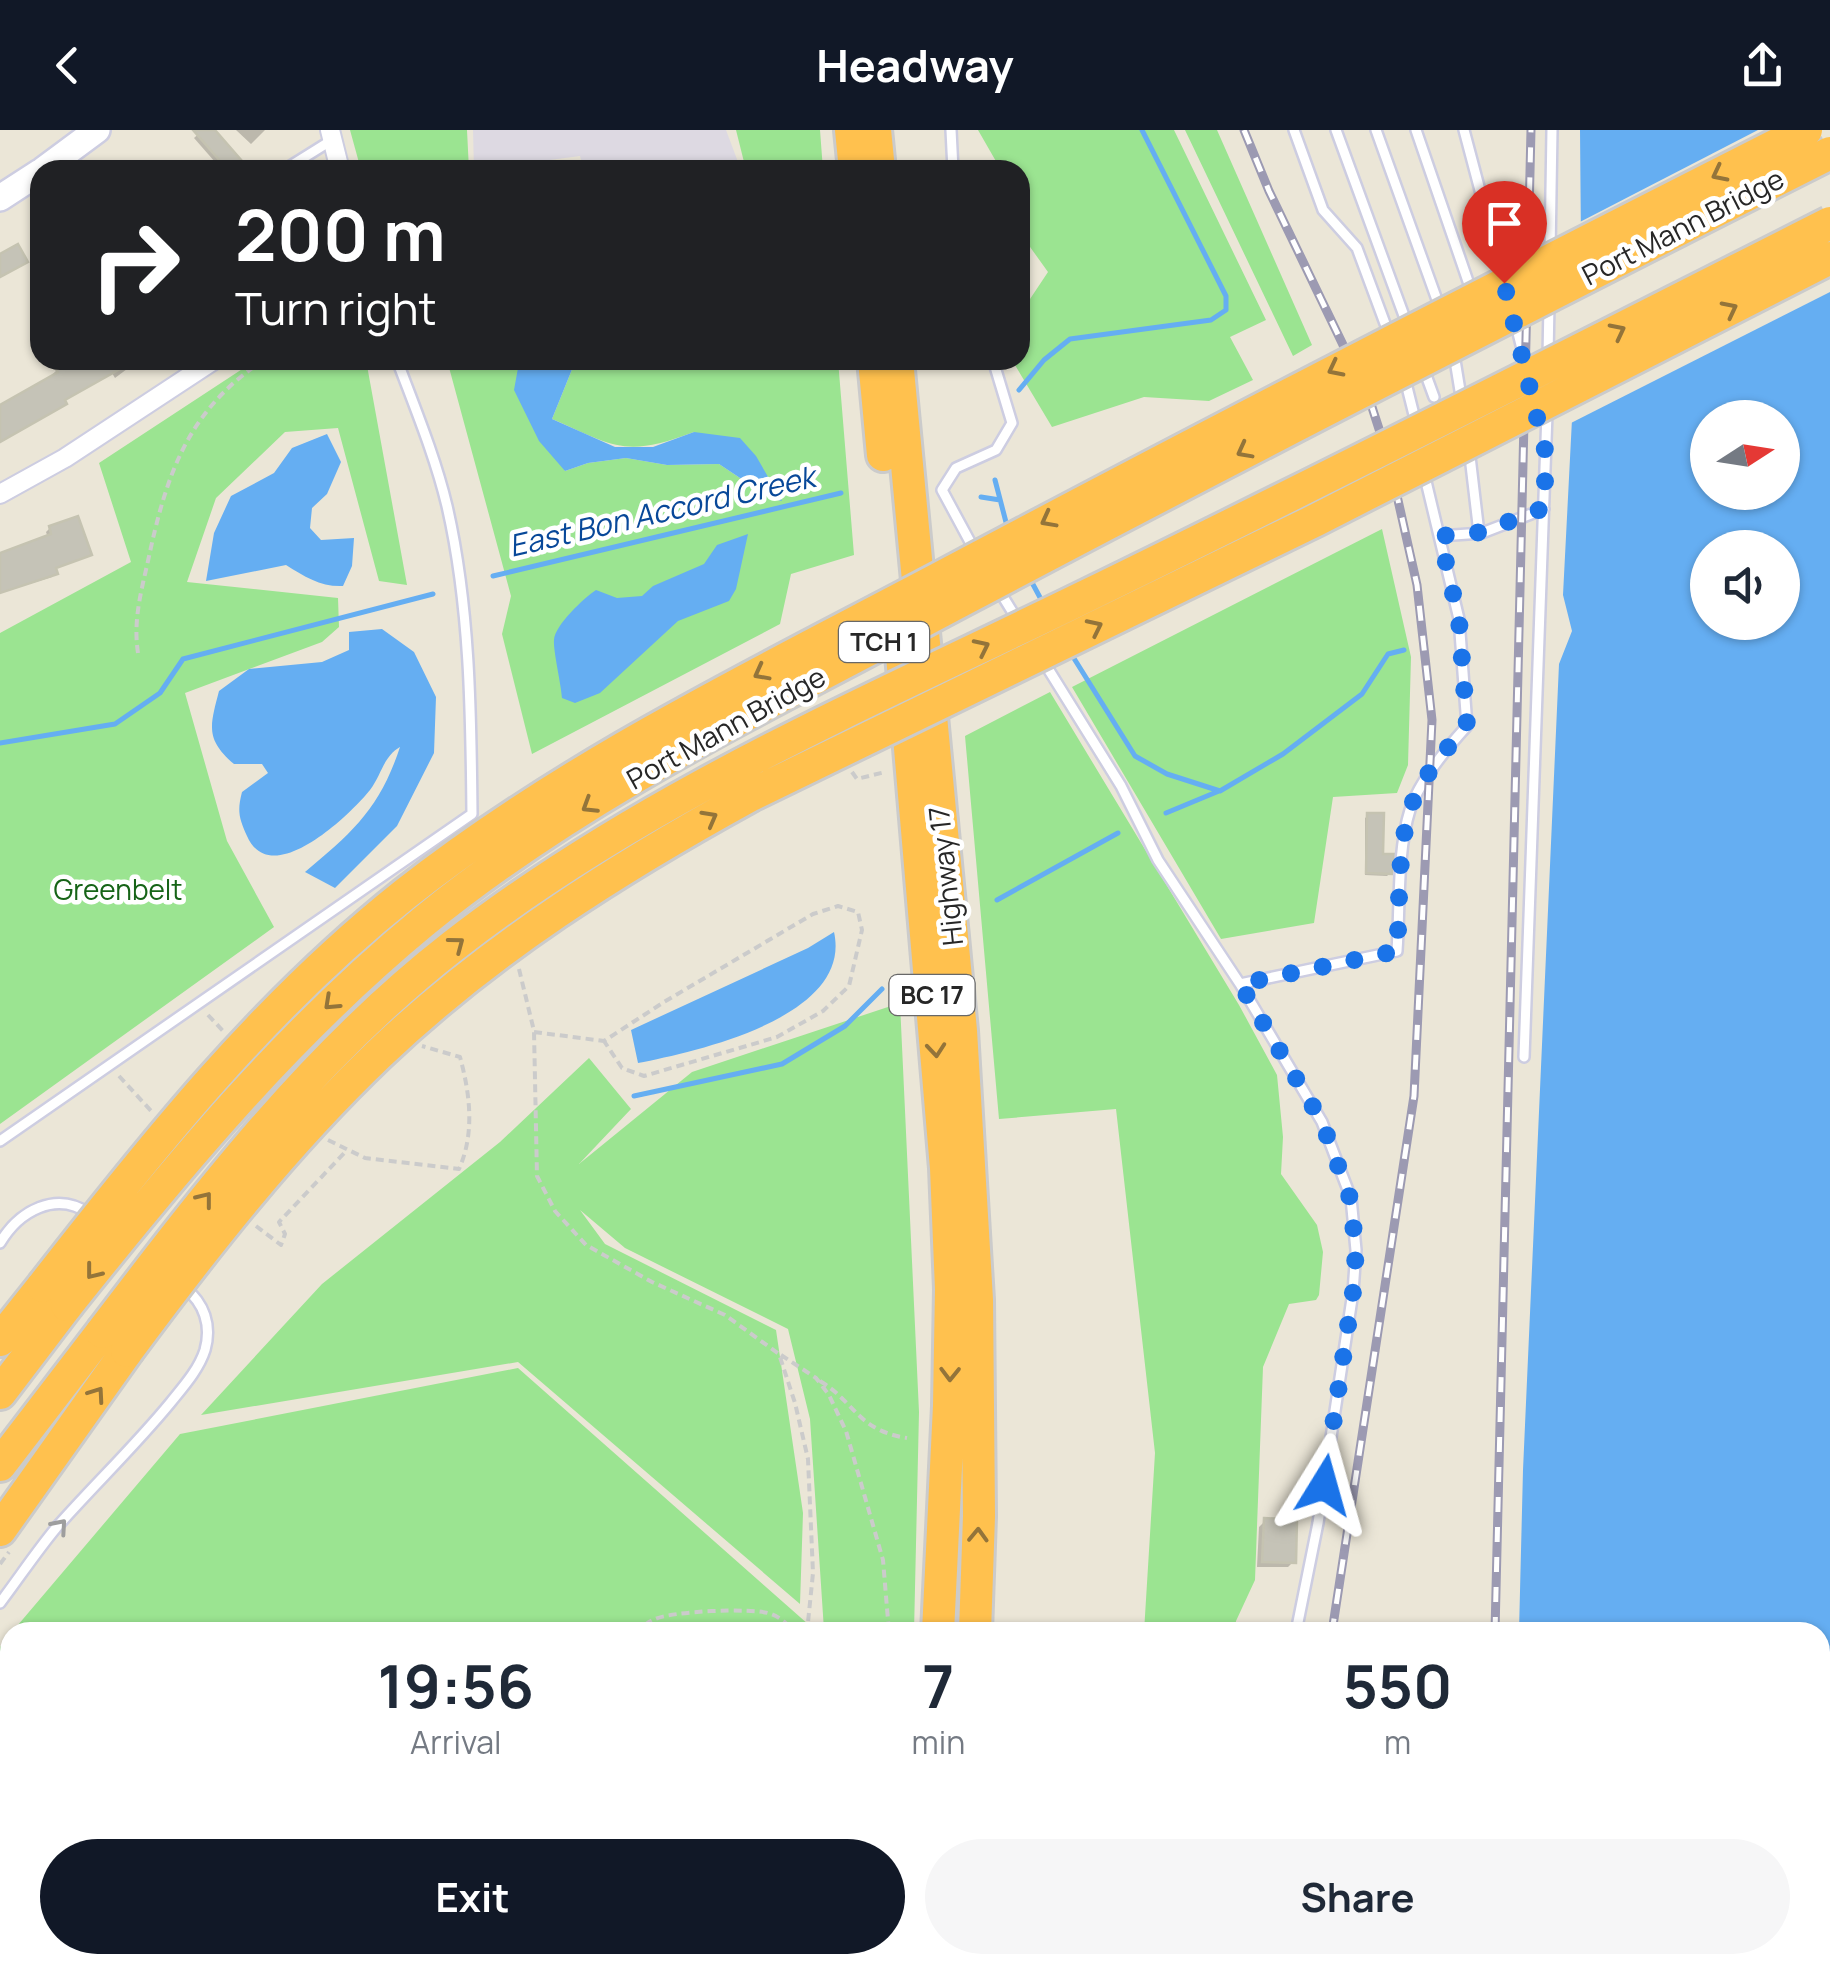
<!DOCTYPE html>
<html lang="en">
<head>
<meta charset="utf-8">
<style>
	body { margin:0; font-family:Manrope,sans-serif; background:#f6f6f7; color:#1f2937; height:100vh; display:flex; flex-direction:column; font-size:38px; white-space:nowrap }
	* { box-sizing:border-box; margin:0 }
	p { font-size:32px; color:#747a83 }
	.icon { flex:none; width:55px; height:55px; fill:none; stroke:currentColor; stroke-width:2; stroke-linecap:round; stroke-linejoin:round }
	.map { position:relative; flex:1; overflow:hidden }
	.details { position:absolute; left:0px; top:1492px; width:1830px; height:352px; display:flex; flex-direction:column; background:#fff; border-radius:30px 30px 0 0; box-shadow:0 2px 8px #0004 }
	.details>* { flex:none }
	.hud { position:absolute; left:30px; top:30px; width:1000px; height:210px; border-radius:30px; box-shadow:0 2px 8px #0004; background:#202124; color:#fff; overflow:hidden }
	.needle { width:65px; rotate:78deg }
	.controls { position:absolute; left:1690px; top:270px; display:grid; gap:20px }
	.controls a { display:grid; place-items:center; width:110px; height:110px; border-radius:50%; background:#fff; box-shadow:0 2px 8px #0004; font-size:50px }
	.pin { position:absolute; display:grid; place-items:center; width:85px; height:85px; color:#fff; margin:-102px -42px; border-radius:50% 50% 50% 0; rotate:-45deg; box-shadow:0 0 10px #0007 }
	.pin .icon { rotate:45deg }
	.me { position:absolute; width:110px; margin:-55px; rotate:8deg; stroke-linejoin:round; filter:drop-shadow(0 0 8px #0008) }
	.turn { display:flex; align-items:center; gap:35px; height:210px; padding:0 40px; font-size:45px }
	.turn .icon { width:130px; height:130px; stroke-width:2.5 }
	.turn b { display:block; font-size:70px; line-height:85px }
	.eta { display:flex; justify-content:space-evenly; align-items:center; height:170px; text-align:center }
	.eta b { font-size:60px; font-weight:700; line-height:70px }
	.button { display:flex; gap:20px; margin-top:auto; padding:20px 40px }
	.button a { flex:1; height:115px; border-radius:60px; background:#111827; color:#fff; font-size:40px; font-weight:700; line-height:115px; text-align:center }
	.button a+a { background:#f6f6f7; color:#1f2937 }
	header { display:flex; justify-content:space-between; align-items:center; height:130px; padding:0 40px; background:#111827; color:#fff; font-size:45px; font-weight:700 }
	.map>svg:first-child { display:block }
	.industrial { fill:#ddd9e2 }
	.green { fill:#9be491 }
	.water { fill:#65aef2; fill-rule:evenodd }
	.pier { fill:#ebe6d7 }
	.shadow { fill:#0003 }
	.lines { fill:none; stroke-linecap:round; stroke-linejoin:round }
	.stream { stroke:#65aef2; stroke-width:5 }
	.building { fill:#c5c3b7; stroke:#c5c3b1; stroke-width:2.5 }
	.lane-casing { stroke:#cdcde1; stroke-width:14 }
	.street-casing { stroke:#cdcde1; stroke-width:22 }
	.secondary-casing { stroke:#cdcde1; stroke-width:30 }
	.highway-casing { stroke:#cbcbcb; stroke-width:38 }
	.path { stroke:#cbcbcb; stroke-width:4; stroke-dasharray:8 5; stroke-linecap:butt }
	.lane { stroke:#fff; stroke-width:9 }
	.street { stroke:#fff; stroke-width:18 }
	.secondary { stroke:#fff; stroke-width:25 }
	.highway { stroke:#ffc14e; stroke-width:32 }
	.rail-casing { stroke:#9c9ab2; stroke-width:9 }
	.rail { stroke:#fff; stroke-width:5; stroke-dasharray:15; stroke-linecap:butt }
	.highway-bridge-casing { stroke:#cbcbcb; stroke-width:38; stroke-linecap:butt }
	.highway-bridge { stroke:#ffc14e; stroke-width:32 }
	.oneway { stroke:#93743a }
	.oneway2 { stroke:#9e9e9e }
	.route { stroke:#1a73e8; stroke-width:18; stroke-dasharray:0 32.4 }
	.labels { text-anchor:middle; stroke-width:9; stroke-linejoin:round; paint-order:stroke }
	.shield { fill:#fff; stroke:#686868; stroke-width:2.5 }
	.shield-label { font-size:25px; font-weight:bold; fill:#272727 }
	.street-label { font-size:28px; fill:#272727; stroke:#fff }
	.park-label { font-size:28px; fill:#166417; stroke:#fff }
	.water-label { font-size:30px; font-style:italic; fill:#084899; stroke:#fff }
</style>
</head>
<body>
<header><svg class="icon" aria-label="back" viewBox="0 0 24 24"><path d="M15 5l-7 7 7 7"/></svg>Headway<svg class="icon" aria-label="share" viewBox="0 0 24 24"><path d="M12 15V3M7 8l5-5 5 5M5 13v7h14v-7"/></svg></header>
<div class="map">
<svg width="1830" height="1843" viewBox="0 0 1830 1843">
	<rect width="100%" height="100%" fill="#ebe6d7"/>
	<!-- industrial -->
	<path class="industrial" d="M473 0H726L741 40H584L580 26 474 40Z"/>
	<!-- green -->
	<path class="green" d="M350 0H467L469 40H361Z
		M736 0H820L823 40H746Z
		M978 0H1174L1266 190 1230 207 1253 250 1209 271 1144 267 1052 297 1012 230H1020V184L1048 142 1020 103V40H1001Z
		M1185 0H1217L1312 215 1293 226Z
		M256 230H366L407 455 379 451 338 298 285 302 216 368 187 452 338 468 339 497 322 512 185 563 227 711 274 797 0 994V503L131 432 99 333Z
		M447 230H543L518 238 565 341 588 333 626 328 667 335 719 334 770 368 781 371 694 302C625 328 616 317 552 289L575 232 581 230H838L854 425 791 444 780 494 532 624 502 504 511 466Z
		M1382 399 1411 527 1408 635 1397 663 1333 667 1314 793 1221 809 1072 557Z
		M1050 562 1239 875 1277 945 1283 1007 1281 1044 1317 1095 1323 1122 1319 1165 1316 1170 1289 1174 1263 1237 1255 1450 1236 1491 1235 1502H1144L1155 1323 1116 979 999 989 965 606Z
		M900 873 919 1282 914 1502 824 1500 810 1289 788 1199 625 1118 580 1080 605 1114 776 1200 803 1383 800 1474 518 1232 201 1285 322 1154 500 1012 589 928 631 979 579 1034 692 942Z
		M518 1238 817 1502H12L180 1304Z
		M10 1505V1835H885L884 1843H0V1517Z
		M1124 1835H1215L1214 1843H1124Z"/>
	<!-- water -->
	<path class="water" d="M1580 0H1830V1843H1510V1835H1820V1502H1519L1523 1340 1559 534 1572 501 1563 465 1581 114ZM1708 288H1782V362H1708ZM1708 418H1782V492H1708Z
		M543 230H581L575 232 552 289 615 317H653L694 302 740 308 756 326 782 371 770 368 719 334 667 335 626 328 588 333 565 341 539 311 514 260 518 238Z
		M327 304 341 332 327 364 312 378 310 398 321 410 354 408 352 436 343 456C321 457 305 447 286 435L206 451 214 403 231 366 274 343 292 318Z
		M748 404 736 459 729 471 678 491 600 563 575 573 562 568C561 553 553 520 554 510 555 495 584 468 596 460L617 468 642 466 653 456 704 434 717 415Z
		M382 499 414 522 436 567 434 623 397 696 335 758 305 742C353 702 380 678 400 617 383 627 382 644 370 660 350 685 271 761 247 706 239 688 237 681 242 662L268 643 262 634H234C205 609 210 596 219 561L249 539 322 532 349 520V502Z
		M834 802C853 887 698 921 638 933L631 900 808 818Z"/>
	<!-- pier -->
	<path class="pier" d="M1758 0H1830V162L1567 295 1576 94Z"/>
	<!-- shadow -->
	<path class="shadow" d="M203 0H212L238 31 229 40H222L194 8Z
		M236 0H265L251 14Z
		M74 230H139L115 248 112 243 63 271 60 278 0 312V277L55 247 53 244 57 240Z
		M50 398 89 425 54 439 52 447 0 463V424L48 408 46 402Z
		M1368 686 1380 726 1390 743 1387 746 1365 745V688Z
		M1265 1391 1293 1432 1288 1437H1257L1259 1397Z"/>
	<g class="lines">
		<!-- stream -->
		<path class="stream" d="M1019 260 1044 230 1070 209 1211 190 1226 180V166L1142 0
			M995 350 1007 396
			M981 367 1000 370
			M493 446 841 363
			M1029 447 1043 473
			M1070 522 1135 626 1167 644 1220 661 1283 624 1362 564 1388 524 1404 520
			M0 613 115 594 160 563 183 529 433 464
			M1166 683 1219 661
			M997 770 1118 703
			M634 966 782 934 845 896 882 859"/>
	</g>
	<!-- building -->
	<path class="building" d="M193 0H215L242 31 228 40Z
		M18 114 28 132 0 147V124Z
		M69 230H136L65 270 67 274 0 312V275L58 242 55 238Z
		M78 386 92 425 56 438 58 444 0 463V423L51 404 49 396Z
		M1367 683H1384L1383 724H1394L1392 744 1366 743Z
		M1264 1388 1297 1390 1296 1433 1262 1432Z"/>
	<g class="lines">
		<defs>
			<path id="lane" d="M951 0 953 40
				M1294 0 1323 80 1357 118 1390 207
				M1336 0 1407 194
				M1376 0 1441 181
				M1416 0 1472 163
				M1464 0 1503 147
				M284 40 332 10
				M1550 122 1552 0
				M1515 191 1527 239
				M1454 224 1462 273
				M1548 227 1549 173
				M1423 237 1434 267
				M1404 245 1416 293
				M1469 318 1479 403
				M1440 406 1482 403 1544 379
				M976 423 942 360 956 338 996 320 1012 293 993 230
				M997 457 1018 491
				M1042 529 1121 656 1158 730 1240 854 1322 992 1351 1068 1356 1120 1353 1162 1318 1393 1296 1502
				M1240 854 1397 821C1400 778 1397 721 1410 680 1419 651 1446 619 1467 596L1459 489 1424 343
				M1524 927 1547 283
				M0 1011 472 684C471 582 470 476 447 376 435 326 415 278 397 230
				M0 1113C19 1081 56 1060 90 1084
				M0 1473C19 1448 36 1422 56 1398 94 1355 135 1316 171 1272 184 1256 199 1239 205 1220 212 1195 204 1173 185 1158
				M1227 1843 1228 1835"/>
			<path id="street" d="M330 0 340 40
				M0 364 65 328 214 230"/>
			<path id="secondary" d="M43 40 97 0
				M0 68 40 42"/>
			<path id="highway" d="M851 0 855 40
				M875 0 879 40
				M874 230 883 325
				M897 230 961 901 977 1170 979 1386 975 1502
				M898 478 946 1038 951 1159 949 1276 938 1502
				M0 1210 43 1156
				M0 1263 67 1175
				M0 1335 102 1202
				M0 1400 127 1221
				M968 1835V1843
				M922 1843V1835"/>
		</defs>
		<!-- lane casing -->
		<use href="#lane" class="lane-casing"/>
		<!-- street casing -->
		<use href="#street" class="street-casing"/>
		<!-- secondary casing -->
		<use href="#secondary" class="secondary-casing"/>
		<!-- highway casing -->
		<use href="#highway" class="highway-casing"/>
		<!-- path -->
		<path class="path" d="M138 523C133 491 141 462 148 431 166 346 187 280 264 230
			M852 642 857 649 885 642
			M519 839 534 901 537 1046 555 1081 586 1115 652 1152 725 1185 779 1224 795 1273 808 1329 813 1443 807 1502
			M208 885 225 903
			M534 902 604 911 664 872 813 784 838 776 858 782 862 800 849 856 823 881 777 907 644 946 622 938 604 911
			M119 946 153 983
			M328 1010 365 1028 459 1039C475 1003 470 964 460 927L422 916
			M256 1096 281 1115 285 1104 279 1092 347 1020
			M781 1225 816 1248 829 1265 846 1301 883 1430 889 1502
			M820 1251C856 1273 857 1300 907 1308
			M0 1434 9 1422
			M634 1502C641 1498 648 1492 655 1489 673 1481 749 1478 768 1483 779 1486 788 1494 794 1502
			M764 1843 765 1835"/>
		<!-- lane -->
		<use href="#lane" class="lane"/>
		<!-- street -->
		<use href="#street" class="street"/>
		<!-- secondary -->
		<use href="#secondary" class="secondary"/>
		<!-- highway -->
		<use href="#highway" class="highway"/>
		<defs>
			<path id="rail" d="M1244 0 1269 61 1370 271 1389 330 1417 455 1432 590 1414 966 1332 1502
				M1495 1502 1531 0
				M1279 1843 1280 1835
				M1487 1843V1835"/>
		</defs>
		<!-- rail casing -->
		<use href="#rail" class="rail-casing"/>
		<!-- rail -->
		<use href="#rail" class="rail"/>
		<defs>
			<path id="highway-bridge" d="M43 1156C153 1015 264 876 405 764 569 635 757 545 940 448 1227 295 1516 147 1806 0
				M67 1175C177 1037 287 904 423 792 583 661 774 571 955 474 1245 320 1537 171 1830 23
				M102 1202C208 1063 314 924 453 816 643 668 867 573 1082 468 1333 346 1581 219 1830 93
				M127 1221C204 1117 284 1015 378 925 489 819 618 738 751 665L1316 390 1830 128"/>
		</defs>
		<!-- highway-bridge casing -->
		<use href="#highway-bridge" class="highway-bridge-casing"/>
		<!-- highway-bridge -->
		<use href="#highway-bridge" class="highway-bridge"/>
	</g>
	<!-- one-way arrows -->
	<defs><path id="oneway-chevron" d="M-2-3.5L2.5 0L-2 3.5" fill="none" stroke-width="1.6" stroke-linecap="round" stroke-linejoin="round" transform="scale(2.5)"/></defs>
	<g class="oneway">
		<use href="#oneway-chevron" transform="translate(1719 44) rotate(153)"/>
		<use href="#oneway-chevron" transform="translate(1730 179) rotate(-27)"/>
		<use href="#oneway-chevron" transform="translate(1618 201) rotate(-27)"/>
		<use href="#oneway-chevron" transform="translate(1335 239) rotate(153)"/>
		<use href="#oneway-chevron" transform="translate(1244 321) rotate(152)"/>
		<use href="#oneway-chevron" transform="translate(1048 390) rotate(152)"/>
		<use href="#oneway-chevron" transform="translate(1095 497) rotate(-26)"/>
		<use href="#oneway-chevron" transform="translate(982 517) rotate(-26)"/>
		<use href="#oneway-chevron" transform="translate(761 543) rotate(152)"/>
		<use href="#oneway-chevron" transform="translate(589 676) rotate(148)"/>
		<use href="#oneway-chevron" transform="translate(710 688) rotate(-29)"/>
		<use href="#oneway-chevron" transform="translate(457 814) rotate(-37)"/>
		<use href="#oneway-chevron" transform="translate(331 873) rotate(137)"/>
		<use href="#oneway-chevron" transform="translate(936 920) rotate(85)"/>
		<use href="#oneway-chevron" transform="translate(205 1069) rotate(-52)"/>
		<use href="#oneway-chevron" transform="translate(93 1142) rotate(128)"/>
		<use href="#oneway-chevron" transform="translate(950 1244) rotate(91)"/>
		<use href="#oneway-chevron" transform="translate(97 1264) rotate(-55)"/>
		<use href="#oneway-chevron" transform="translate(978 1405) rotate(-88)"/>
	</g>
	<use class="oneway2" href="#oneway-chevron" transform="translate(60 1396) rotate(-49)"/>
	<g class="lines">
		<!-- route -->
		<path class="route" d="M1324 1355 1353 1162 1356 1120 1350 1068 1322 992 1240 854 1397 821C1400 778 1397 721 1410 680 1419 651 1446 618 1467 596L1459 490 1440 406 1482 402 1544 378 1546 324 1504 153"/>
	</g>
	<g class="labels">
		<!-- shield labels -->
		<g class="shield">
			<rect x="839" y="492" width="90" height="40" rx="8"/>
			<rect x="889.5" y="845" width="85" height="40" rx="8"/>
		</g>
		<g class="shield-label">
			<text x="884" y="521">TCH 1</text>
			<text x="932" y="874">BC 17</text>
		</g>
		<!-- street labels -->
		<g class="street-label">
			<text transform="translate(1683 97) rotate(-27)" y="10">Port Mann Bridge</text>
			<text transform="translate(726 598) rotate(-29)" y="10">Port Mann Bridge</text>
			<text transform="translate(946 746) rotate(-96)" y="10">Highway 17</text>
		</g>
		<!-- park labels -->
		<g class="park-label">
			<text x="118" y="770">Greenbelt</text>
		</g>
		<!-- water labels -->
		<g class="water-label">
			<text transform="translate(662 382) rotate(-13)" y="10">East Bon Accord Creek</text>
		</g>
	</g>
</svg>
<div class="controls">
<a><svg class="needle" viewBox="-14 -14 28 28"><path d="M0-13l5 13h-10z" fill="#e53935"/><path d="M0 13l5-13h-10z" fill="#747a83"/></svg></a>
<a><svg class="icon" aria-label="sound" viewBox="0 0 24 24"><path d="M4 9h4l5-4v14l-5-4H4zM17 9q2 3 0 6"/></svg></a>
</div>
<div class="pin" style="left:1504px;top:153px;background:#d93025"><svg class="icon" aria-label="arrive" viewBox="0 0 24 24"><path d="M6 21V4h12l-3 4 3 4H6"/></svg></div>
<svg class="me" style="left:1324px;top:1355px" viewBox="-20 -20 40 40"><path d="M0-17L14 15 0 8-14 15z" fill="#1a73e8" stroke="#fff" stroke-width="4"/></svg>
<div class="hud">
<div class="turn"><svg class="icon" aria-label="right" viewBox="0 0 24 24"><path d="M7 20v-9h11M14 6l5 5-5 5"/></svg><div><b>200 m</b>Turn right</div></div>
</div>
<section class="details">
<div class="eta">
<div><b>19:56</b><p>Arrival</p></div>
<div><b>7</b><p>min</p></div>
<div><b>550</b><p>m</p></div>
</div>
<div class="button"><a>Exit</a><a>Share</a></div>
</section>
</div>
</body>
</html>
